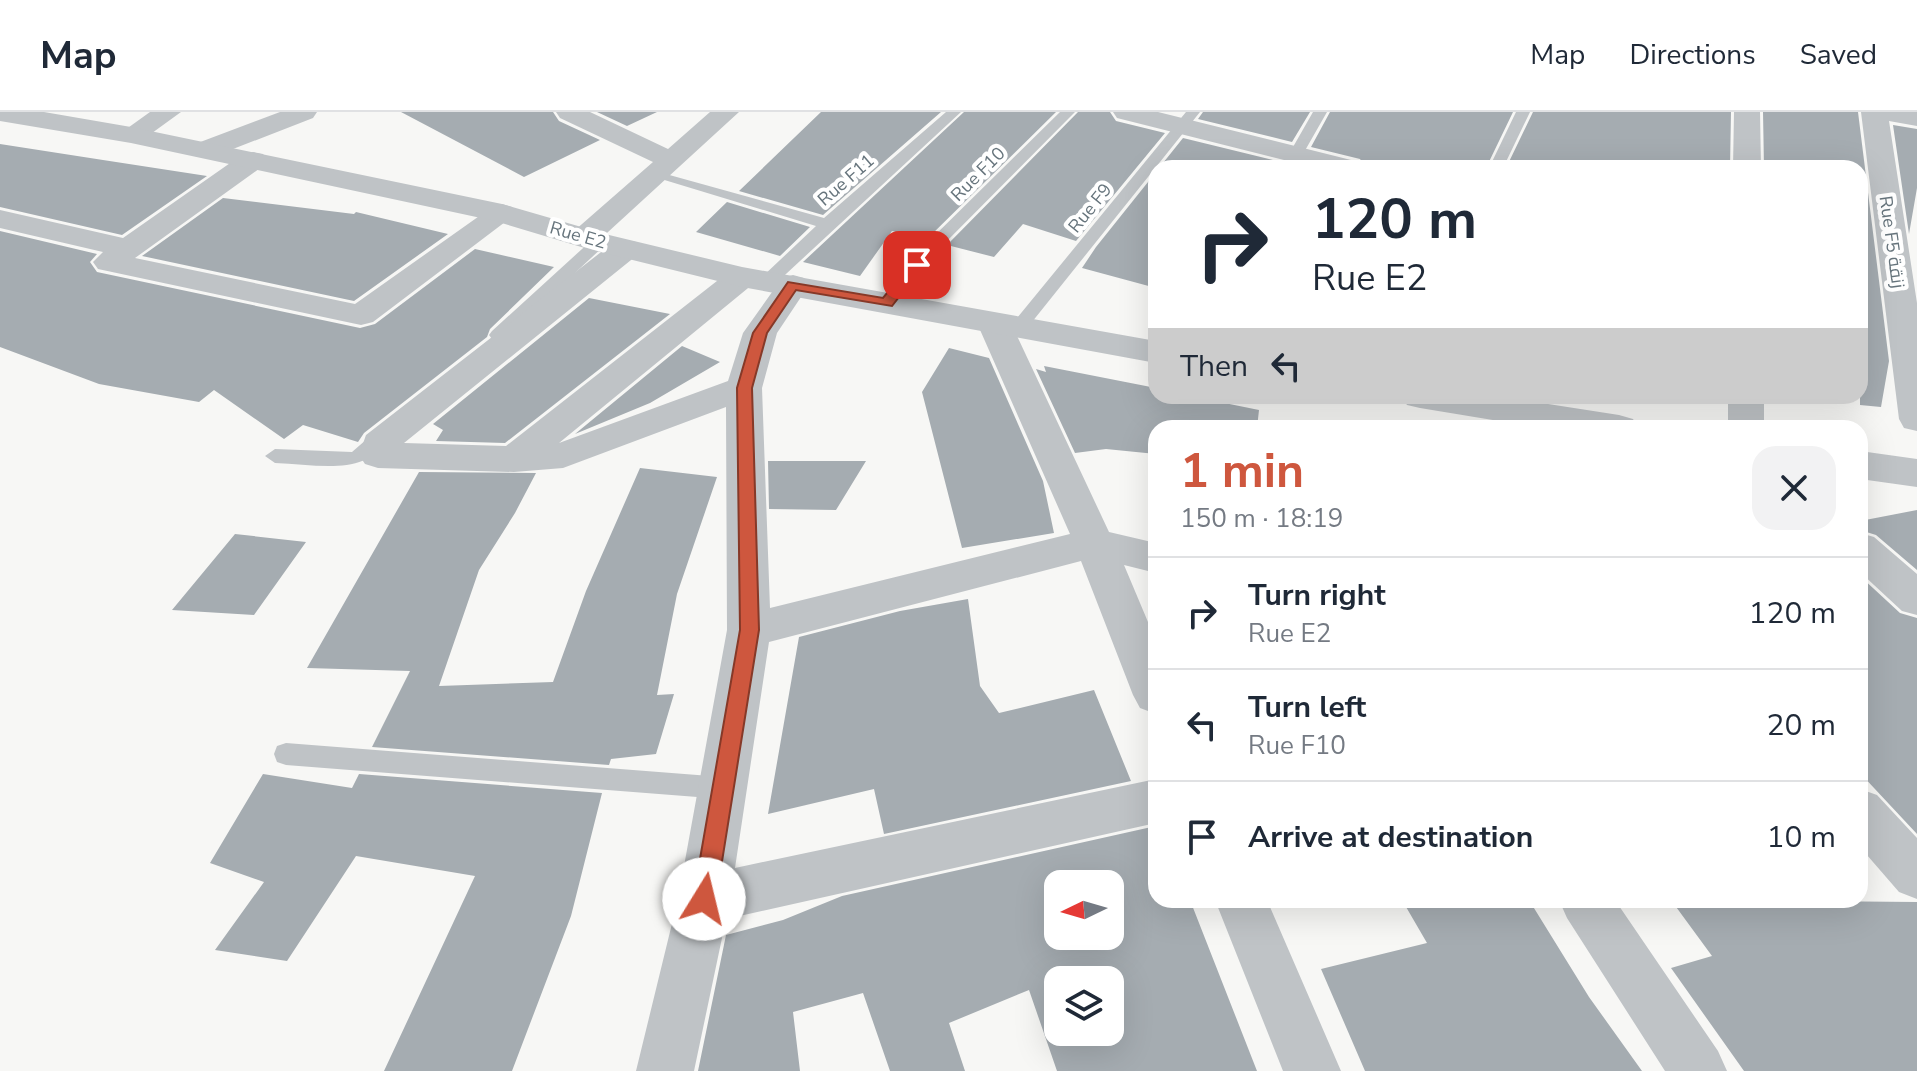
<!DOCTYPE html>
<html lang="en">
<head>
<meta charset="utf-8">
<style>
	body { margin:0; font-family:"Nunito Sans",Cairo,sans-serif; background:#f2f2f3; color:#1f2937; height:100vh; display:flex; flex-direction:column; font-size:30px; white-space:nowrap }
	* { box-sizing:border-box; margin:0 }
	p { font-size:26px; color:#747a83 }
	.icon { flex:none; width:44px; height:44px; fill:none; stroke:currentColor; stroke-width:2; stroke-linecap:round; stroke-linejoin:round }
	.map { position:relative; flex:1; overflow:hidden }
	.panel { position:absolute; left:1148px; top:308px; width:720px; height:488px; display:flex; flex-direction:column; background:#fff; border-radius:24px; box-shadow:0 8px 32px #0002 }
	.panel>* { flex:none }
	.banner { position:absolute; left:1148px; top:48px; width:720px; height:244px; border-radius:24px; box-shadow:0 8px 32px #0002; background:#fff; color:#1f2937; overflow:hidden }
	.needle { width:52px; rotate:265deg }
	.tools { position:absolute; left:1044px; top:758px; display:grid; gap:16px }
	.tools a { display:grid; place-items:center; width:80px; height:80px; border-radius:16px; background:#fff; box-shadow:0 8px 32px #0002; font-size:40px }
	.pin { position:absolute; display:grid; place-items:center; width:68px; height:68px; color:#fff; margin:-34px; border-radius:16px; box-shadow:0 4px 12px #0006 }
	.me { position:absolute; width:88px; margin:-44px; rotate:9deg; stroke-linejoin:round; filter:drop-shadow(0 0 6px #0008) }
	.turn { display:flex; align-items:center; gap:28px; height:168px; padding:0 32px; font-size:36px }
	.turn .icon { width:104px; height:104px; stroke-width:2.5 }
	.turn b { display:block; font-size:56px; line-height:68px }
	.then { display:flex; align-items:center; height:76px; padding:0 32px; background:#0003; gap:16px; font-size:30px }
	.round { display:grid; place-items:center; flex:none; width:84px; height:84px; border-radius:24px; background:#f2f2f3 }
	.head { display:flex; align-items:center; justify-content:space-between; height:136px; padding:0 32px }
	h1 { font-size:48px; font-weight:700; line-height:60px; color:#ce573e }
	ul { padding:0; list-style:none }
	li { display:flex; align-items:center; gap:24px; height:112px; padding:0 32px; border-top:2px solid #e0e1e3 }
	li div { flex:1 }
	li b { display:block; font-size:30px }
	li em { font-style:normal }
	header { display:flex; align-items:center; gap:48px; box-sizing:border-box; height:112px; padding:0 40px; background:#fff; border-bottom:2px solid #e0e1e3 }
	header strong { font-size:38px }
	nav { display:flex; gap:44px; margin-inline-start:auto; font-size:28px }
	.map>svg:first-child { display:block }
	.building { fill:#a5acb1; fill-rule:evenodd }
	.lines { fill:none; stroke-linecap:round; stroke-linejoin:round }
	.service { fill:#bfc3c6; fill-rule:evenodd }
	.minor { fill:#bfc3c6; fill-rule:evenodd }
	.tertiary { fill:#bfc3c6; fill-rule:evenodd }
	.route { fill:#ce573e; stroke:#863928; stroke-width:2 }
	.labels { text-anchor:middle; stroke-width:8; stroke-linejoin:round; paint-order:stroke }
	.far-street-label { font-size:18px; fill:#66747c; stroke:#fff }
</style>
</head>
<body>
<header>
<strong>Map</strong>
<nav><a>Map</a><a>Directions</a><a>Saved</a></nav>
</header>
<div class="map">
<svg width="1917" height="959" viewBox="0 0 1917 959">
	<rect width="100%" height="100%" fill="#f7f7f5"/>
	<!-- building -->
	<path class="building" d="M401 0H553L559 9 600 28 524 65Z
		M597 0H657L627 14Z
		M821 0H941L823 103 739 79Z
		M964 0H1056L926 128 892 119 860 164 803 150Z
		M1078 0H1110L1116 9 1165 21 1076 129 1023 112 994 145 947 133Z
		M1203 0H1310L1292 30 1198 7Z
		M1330 0H1513L1486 56H1366L1360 47 1311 35Z
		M1533 0H1731L1730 56H1506Z
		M1763 0H1858L1889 249 1881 295 1860 293V56H1764Z
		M1893 13 1917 17V76L1909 122Z
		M1183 26 1281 50 1278 56H1159Z
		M0 32 103 48 207 64 122 123 0 95Z
		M1156 60V176L1082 156 1096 135Z
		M223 86 354 102 356 100 448 122 354 189 142 144Z
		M727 90 810 115 780 144 696 120Z
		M0 119 97 142 90 150 97 160 360 216 375 212 475 137 554 155 490 217 487 225 364 321 358 330 303 313 284 327 214 278 199 290 99 272 0 235Z
		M589 186 670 202 505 331 436 329 443 318 433 312Z
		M682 234 720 250 650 291 575 322Z
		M949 236 989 246 1043 369 1054 421 962 436 922 280Z
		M1044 254 1156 276V284H1190L1259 298 1257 316H1156V342L1106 337 1075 341 1036 257 1046 260Z
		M768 349H866L836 398 769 397Z
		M640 356 717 365 677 482 657 583 674 582 656 642 611 647 609 653 372 635 410 559 307 556 419 360 536 361 515 401 479 458 439 574 553 570 586 479Z
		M1917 398V458L1876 423 1860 418V409Z
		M235 422 306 430 254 503 172 498Z
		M1860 464 1900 501 1917 506V722L1860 661Z
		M968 487 980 574 999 601 1094 578 1131 669 884 722 874 677 768 702 799 525 900 499Z
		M263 662 352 676 359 662 602 681 571 804 512 959H384L475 764 356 744 287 849 215 838 264 770 210 751Z
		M1156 714V788H1190L1257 959H1057L1029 878 949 911 965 959H890L863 881 793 900 800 959H698L726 823 783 808 842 784ZM1058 772H1110V824H1058ZM1058 868H1110V920H1058Z
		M1402 788H1529L1589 885 1642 959H1365L1321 857 1427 831Z
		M1671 788 1917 790V959H1744L1671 856 1712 844Z"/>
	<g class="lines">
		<!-- service -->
		<path class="service" d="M946 0H961L773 174H761L759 170 761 166 816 114 648 63 655 59 824 106Z
			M1060 0H1075L938 138 893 195H881L878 191 881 187 926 132Z
			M1186 0H1200L1024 220H1012L1009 216 1012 212Z
			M1313 0H1327L1295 56H1281Z
			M1516 0H1530L1503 56H1489Z
			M599 125 607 130 605 133 504 227H492L489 223 492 219 593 127Z
			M382 318 392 325C364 366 318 352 275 351L265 344 275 337 352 340 375 320Z
			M286 631 723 665 732 668 736 676 732 684 723 687 286 653 277 650 274 642 277 634Z"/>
		<!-- minor -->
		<path class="minor" d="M150 0H181L141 29H121L118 23Z
			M280 0H317L313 6 215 44 205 46 195 44 191 38 195 32Z
			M556 0H590L668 37 710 0H739L596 131 585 134 574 131 570 125 574 119 653 50 560 6Z
			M1113 0H1158L1359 50 1363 56H1316L1117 6Z
			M1734 0H1760L1761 56H1733Z
			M1861 0H1917V14L1889 9 1917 191V319L1904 316 1899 307Z
			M253 40 263 42 267 48 263 54 135 146 355 192 492 95 502 92 512 95 517 101 373 210 361 213 98 157 93 150 103 140 0 116V98L123 126 243 42Z
			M625 128 636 130 640 137 636 144 404 331 506 334 731 158 742 156 753 158 758 165 753 172 559 331 728 269 743 221 782 166 793 163 804 166 809 173 777 221 762 276 770 496 1070 422 977 211 982 204 994 201 1006 204 1011 211 1109 420 1156 431V461L1124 453 1156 529V602L1140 596 1133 583 1081 449 769 530 735 756 1156 667V711L726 807 694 959H636L678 787 727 518 726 295 563 356 514 360 378 356 365 352 359 343 366 323 614 130Z
			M1728 284H1764V316H1728Z
			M1860 421 1874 425 1917 462V503L1902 499 1860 460Z
			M1860 677 1877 683 1917 726V787L1899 780 1860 735Z
			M1215 788H1267L1341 959H1283Z
			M1559 788H1615L1718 939 1727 959H1665L1567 806Z"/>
		<!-- tertiary -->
		<path class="tertiary" d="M0 0H44L131 15 502 92 609 123 742 155 1156 229V251L742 175 588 137 495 109 131 31 0 9Z
			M1401 284H1497L1619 303 1633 307 1638 316H1541L1420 296 1407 293Z
			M1860 339 1917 347V375L1860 367Z"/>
	</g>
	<!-- route -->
	<path class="route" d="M912 151 924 153 892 194 796 178 767 221 752 276 759 518 716 787 712 795 704 798 696 795 693 787 740 518 737 276 753 221 788 170 883 186Z"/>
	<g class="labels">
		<!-- far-street labels -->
		<g class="far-street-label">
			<text transform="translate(978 62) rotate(-45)" y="6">Rue F10</text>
			<text transform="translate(846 68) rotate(-41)" y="6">Rue F11</text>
			<text transform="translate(1090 96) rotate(-51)" y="6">Rue F9</text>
			<text transform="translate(578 123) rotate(16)" y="6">Rue E2</text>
			<text transform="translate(1892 130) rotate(82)" y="6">Rue F5 زنقة</text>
		</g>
	</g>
</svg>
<div class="tools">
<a><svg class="needle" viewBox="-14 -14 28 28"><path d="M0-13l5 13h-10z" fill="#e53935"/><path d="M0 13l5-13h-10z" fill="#747a83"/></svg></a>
<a><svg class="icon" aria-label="layers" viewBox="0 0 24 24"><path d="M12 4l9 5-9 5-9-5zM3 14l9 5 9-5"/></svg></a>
</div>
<div class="pin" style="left:917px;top:153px;background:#d93025"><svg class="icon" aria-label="arrive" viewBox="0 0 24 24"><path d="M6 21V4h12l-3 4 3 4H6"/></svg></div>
<svg class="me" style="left:704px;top:787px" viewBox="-20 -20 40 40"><circle r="19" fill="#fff"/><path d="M0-13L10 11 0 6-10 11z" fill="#ce573e"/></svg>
<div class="banner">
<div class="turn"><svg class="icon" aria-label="right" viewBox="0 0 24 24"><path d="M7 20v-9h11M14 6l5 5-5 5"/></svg><div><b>120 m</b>Rue E2</div></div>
<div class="then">Then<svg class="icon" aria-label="left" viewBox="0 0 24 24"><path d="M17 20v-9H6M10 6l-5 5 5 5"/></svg></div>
</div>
<section class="panel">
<div class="head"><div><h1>1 min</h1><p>150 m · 18:19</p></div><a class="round"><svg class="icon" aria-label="close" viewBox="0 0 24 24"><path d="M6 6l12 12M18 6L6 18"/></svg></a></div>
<ul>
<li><svg class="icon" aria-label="right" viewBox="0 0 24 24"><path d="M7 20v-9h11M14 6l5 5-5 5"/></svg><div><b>Turn right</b><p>Rue E2</p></div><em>120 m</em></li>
<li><svg class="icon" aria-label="left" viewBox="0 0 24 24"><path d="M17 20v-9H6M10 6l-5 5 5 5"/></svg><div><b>Turn left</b><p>Rue F10</p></div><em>20 m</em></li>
<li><svg class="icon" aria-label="arrive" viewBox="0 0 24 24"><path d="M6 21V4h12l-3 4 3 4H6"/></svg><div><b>Arrive at destination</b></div><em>10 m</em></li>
</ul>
</section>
</div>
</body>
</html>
